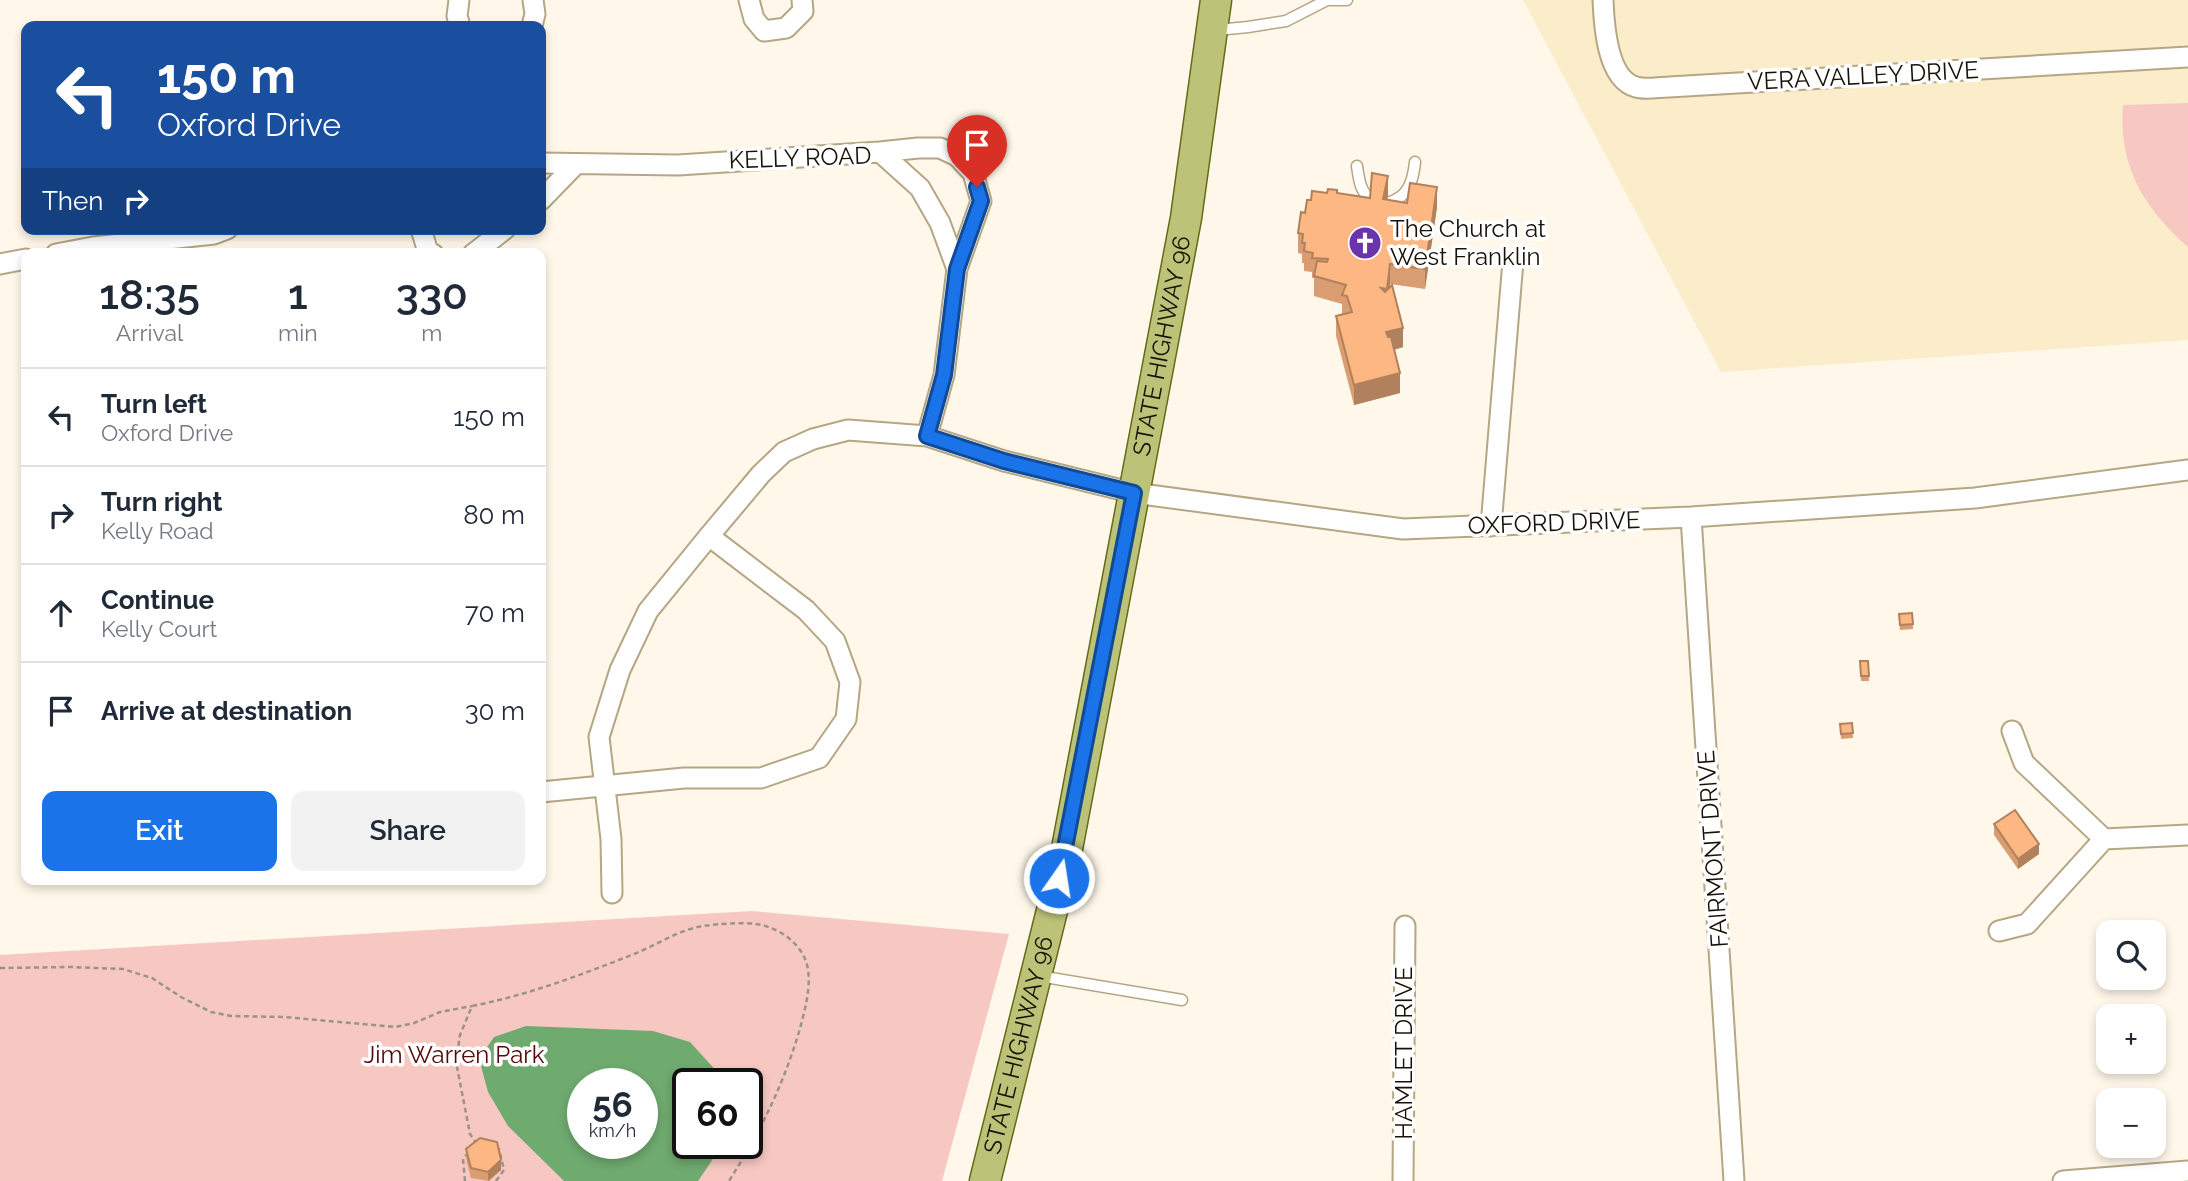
<!DOCTYPE html>
<html lang="en">
<head>
<meta charset="utf-8">
<style>
	body { margin:0; font-family:Raleway,sans-serif; background:#f2f2f3; color:#1f2937; height:100vh; display:flex; flex-direction:column; font-size:26px; white-space:nowrap }
	* { box-sizing:border-box; margin:0 }
	p { font-size:23px; color:#747a83 }
	.icon { flex:none; width:38px; height:38px; fill:none; stroke:currentColor; stroke-width:2; stroke-linecap:round; stroke-linejoin:round }
	.map { position:relative; flex:1; overflow:hidden }
	.panel { position:absolute; left:21px; top:248px; width:525px; height:637px; display:flex; flex-direction:column; background:#fff; border-radius:14px; box-shadow:0 4px 10px #0003 }
	.panel>* { flex:none }
	.guide { position:absolute; left:21px; top:21px; width:525px; height:214px; border-radius:14px; box-shadow:0 4px 10px #0003; background:#1a4fa0; color:#fff; overflow:hidden }
	.tools { position:absolute; left:2096px; top:920px; display:grid; gap:14px }
	.tools a { display:grid; place-items:center; width:70px; height:70px; border-radius:14px; background:#fff; box-shadow:0 4px 10px #0003; font-size:35px }
	.speed { position:absolute; left:567px; top:1068px; display:flex; gap:14px; font-size:35px; font-weight:700; text-align:center }
	.speed>* { display:grid; place-content:center; width:91px; height:91px; border-radius:50%; background:#fff; box-shadow:0 4px 10px #0003; line-height:1 }
	.speed small { font-size:18px; font-weight:400 }
	.speed .limit { border:4px solid #111; border-radius:10px; background:#fff; color:#111 }
	.pin { position:absolute; display:grid; place-items:center; width:60px; height:60px; color:#fff; margin:-72px -30px; border-radius:50% 50% 50% 0; rotate:-45deg; box-shadow:0 0 7px #0007 }
	.pin .icon { rotate:45deg }
	.me { position:absolute; width:77px; margin:-38px; rotate:13deg; stroke-linejoin:round; filter:drop-shadow(0 0 5px #0008) }
	.turn { display:flex; align-items:center; gap:24px; height:147px; padding:0 21px; font-size:32px }
	.turn .icon { width:91px; height:91px; stroke-width:2.5 }
	.turn b { display:block; font-size:49px; line-height:60px }
	.then { display:flex; align-items:center; height:66px; padding:0 21px; background:#0003; gap:14px; font-size:26px }
	.eta { display:flex; justify-content:space-evenly; align-items:center; height:119px; text-align:center }
	.eta b { font-size:42px; font-weight:600; line-height:49px }
	.action { display:flex; gap:14px; margin-top:auto; padding:14px 21px }
	.action a { flex:1; height:80px; border-radius:14px; background:#1a73e8; color:#fff; font-size:28px; font-weight:600; line-height:80px; text-align:center }
	.action a+a { background:#f2f2f3; color:#1f2937 }
	ul { padding:0; list-style:none }
	li { display:flex; align-items:center; gap:21px; height:98px; padding:0 21px; border-top:2px solid #e0e1e3 }
	li div { flex:1 }
	li b { display:block; font-size:26px }
	li em { font-style:normal }
	.map>svg:first-child { display:block }
	.built { fill:#fcedca }
	.green { fill:#f7c8c1; fill-rule:evenodd }
	.water { fill:#6faa6f; fill-rule:evenodd }
	.lines { fill:none; stroke-linecap:round; stroke-linejoin:round }
	.service-casing { stroke:#b5a684; stroke-width:13 }
	.minor-casing { stroke:#b5a684; stroke-width:23 }
	.primary-casing { stroke:#656b16; stroke-width:33 }
	.path { stroke:#9a9487; stroke-width:2.5; stroke-dasharray:5 3.5; stroke-linecap:butt }
	.service { stroke:#fff; stroke-width:10 }
	.minor { stroke:#fff; stroke-width:19 }
	.primary { stroke:#bcc378; stroke-width:30 }
	.wall { fill:#da9d71 }
	.shaded-wall { fill:#b1805c }
	.building { fill:#fdb783; stroke:#b1805c; stroke-width:2 }
	.route-casing { stroke:#114b97; stroke-width:18 }
	.route { stroke:#1a73e8; stroke-width:12 }
	.labels { text-anchor:middle; stroke-width:7; stroke-linejoin:round; paint-order:stroke }
	.street-label { font-size:24px; fill:#171206; stroke:#fff }
	.poi-label { font-size:24px; fill:#171206; stroke:#fff; text-anchor:start }
	.park-label { font-size:24px; fill:#550806; stroke:#fff }
</style>
</head>
<body>
<div class="map">
<svg width="2188" height="1181" viewBox="0 0 2188 1181">
	<rect width="100%" height="100%" fill="#fff8ea"/>
	<!-- built -->
	<path class="built" d="M1523 0H2188V340L1721 372Z"/>
	<!-- green -->
	<path class="green" d="M2188 103V247C2144 208 2118 166 2123 105Z
		M752 911 1009 934 942 1181H0V955ZM583 1083H642V1143H583ZM688 1083H747V1143H688Z"/>
	<!-- water -->
	<path class="water" d="M526 1026 653 1031 690 1042 720 1075 723 1083H688V1143H721L711 1162 698 1181H564L508 1126 488 1092 481 1066 485 1050 494 1037ZM583 1083H642V1143H583Z"/>
	<g class="lines">
		<defs>
			<path id="service" d="M1217 30 1248 27 1286 21 1327 0H1347
				M1357 166C1359 180 1360 191 1371 200
				M1387 203C1408 198 1413 182 1415 162
				M1039 976 1182 1000"/>
			<path id="minor" d="M459 0 457 16 460 26
				M749 0 754 19 764 31 786 28 803 11 802 0
				M1603 0C1604 25 1607 79 1636 87 1645 90 1659 87 1669 87L2188 57
				M532 26 535 14 533 0
				M880 152 918 148H940L957 156 973 173 981 201 957 269
				M541 163 678 165 880 152 920 188 940 223 957 269 944 375 927 436
				M541 200 576 164
				M421 229 428 252 433 254
				M56 254 93 247 214 234 227 229
				M473 254 505 229
				M0 264 26 259
				M1691 517 1734 1181
				M1491 526 1513 261
				M2012 731 2024 763 2104 839
				M541 792 684 778H761L819 758 846 719 850 682 835 641 806 610 709 536
				M612 893 611 839 599 737 620 670 648 611 709 536 761 474 784 452 813 439 848 430 927 436 1004 461 1134 493 1403 529 1691 517 1975 498 2188 470
				M1999 931 2027 924 2104 839 2188 835
				M1403 1181 1405 926
				M2063 1181 2188 1171"/>
			<g id="primary">
				<path id="s1" d="M985 1181 1066 854 1186 218 1216 0"/>
			</g>
		</defs>
		<!-- service casing -->
		<use href="#service" class="service-casing"/>
		<!-- minor casing -->
		<use href="#minor" class="minor-casing"/>
		<!-- primary casing -->
		<use href="#primary" class="primary-casing"/>
		<!-- path -->
		<path class="path" d="M0 968 70 967 123 969 152 978 181 997 211 1012 231 1016 285 1017 395 1027 414 1023 440 1012 472 1006
			M477 1144 470 1134 456 1062 460 1035 472 1006C528 995 581 975 634 954 657 945 678 930 703 926 719 924 739 922 756 924 779 927 805 945 808 970 811 990 804 1013 799 1032 782 1088 760 1132 729 1181
			M465 1181 463 1159 467 1154
			M496 1181 504 1170 499 1149 497 1148"/>
		<!-- service -->
		<use href="#service" class="service"/>
		<!-- minor -->
		<use href="#minor" class="minor"/>
		<!-- primary -->
		<use href="#primary" class="primary"/>
	</g>
	<!-- wall -->
	<path class="wall" d="M1337 194 1370 198 1388 196 1387 200 1437 207 1425 289 1390 284V287L1403 347 1394 350 1400 393 1354 405 1336 336V316L1342 315V304L1314 296V278H1312V272L1304 271V263H1302V254L1298 253V233L1305 213 1311 200Z
		M1912 613 1913 629 1900 630 1899 614Z
		M1860 661H1868L1869 681H1861Z
		M1852 723 1853 738 1841 739 1840 724Z
		M1994 824 2039 854 2018 869 1994 835Z
		M466 1149 501 1170 489 1181 471 1178 466 1159Z"/>
	<!-- shaded-wall -->
	<path class="shaded-wall" d="M1388 176V196L1383 219V199Z
		M1437 187V207L1425 289V269Z
		M1390 264V284L1387 309V289Z
		M1403 328V347L1386 352V332Z
		M1400 373V393L1354 405V385Z
		M2039 844V854L2018 869V859Z
		M501 1160V1170L488 1181V1172Z"/>
	<!-- building -->
	<path class="building" d="M1372 173 1388 176 1383 199 1407 203 1410 183 1437 187 1425 269 1390 264 1387 289 1381 288 1385 292 1392 285 1403 328 1386 332 1388 337H1391L1400 373 1354 385 1336 316 1352 312 1347 296 1342 295 1346 285 1314 276 1317 261 1327 262 1328 259 1312 258 1313 253 1304 251 1305 243H1302L1303 234 1298 233 1301 212 1305 213 1307 200H1311L1312 191 1327 193 1328 189 1337 190V193L1370 198Z
		M1912 613 1913 624 1900 625 1899 614Z
		M1860 661H1868L1869 676H1861Z
		M1852 723 1853 733 1841 734 1840 724Z
		M2015 810 2039 844 2018 859 1994 824Z
		M480 1138 497 1142 501 1160 488 1172 471 1168 466 1149Z"/>
	<g class="lines">
		<defs>
			<path id="route" d="M977 187 981 201 957 269 944 375 927 436 1004 461 1134 493 1059 878"/>
		</defs>
		<!-- route casing -->
		<use href="#route" class="route-casing"/>
		<!-- route -->
		<use href="#route" class="route"/>
	</g>
	<!-- icons -->
	<defs>
		<symbol id="church-disc" viewBox="-11 -11 22 22"><circle r="9.5" fill="#6c34aa" stroke="#fff"/><path d="M-1.2-6h2.4v3.5h3.3v2.4h-3.3V6h-2.4V-.1h-3.3v-2.4h3.3Z" fill="#fff"/></symbol>
	</defs>
	<g fill-rule="evenodd">
		<use href="#church-disc" x="1346" y="224" width="38" height="38"/>
	</g>
	<g class="labels">
		<!-- street labels -->
		<g class="street-label">
			<text transform="translate(1863 76) rotate(-3)" y="8">VERA VALLEY DRIVE</text>
			<text transform="translate(800 158) rotate(-2)" y="8">KELLY ROAD</text>
			<text dy="8" stroke="none"><textPath href="#s1" startOffset="854">STATE HIGHWAY 96</textPath></text>
			<text transform="translate(1554 523) rotate(-2)" y="8">OXFORD DRIVE</text>
			<text transform="translate(1713 849) rotate(-94)" y="8">FAIRMONT DRIVE</text>
			<text dy="8" stroke="none"><textPath href="#s1" startOffset="140">STATE HIGHWAY 96</textPath></text>
			<text transform="translate(1404 1053) rotate(-90)" y="8">HAMLET DRIVE</text>
		</g>
		<!-- poi labels -->
		<g class="poi-label">
			<text x="1390" y="237">The Church at<tspan x="1390" dy="28">West Franklin</tspan></text>
		</g>
		<!-- park labels -->
		<g class="park-label">
			<text x="454" y="1063">Jim Warren Park</text>
		</g>
	</g>
</svg>
<div class="tools">
<a><svg class="icon" aria-label="search" viewBox="0 0 24 24"><circle cx="10" cy="10" r="6"/><path d="M15 15l6 6"/></svg></a>
<a>+</a>
<a>−</a>
</div>
<div class="speed"><div>56<small>km/h</small></div><div class="limit">60</div></div>
<div class="pin" style="left:977px;top:187px;background:#d93025"><svg class="icon" aria-label="arrive" viewBox="0 0 24 24"><path d="M6 21V4h12l-3 4 3 4H6"/></svg></div>
<svg class="me" style="left:1059px;top:878px" viewBox="-20 -20 40 40"><circle r="17" fill="#1a73e8" stroke="#fff" stroke-width="3"/><path d="M0-11L8 9 0 5-8 9z" fill="#fff"/></svg>
<div class="guide">
<div class="turn"><svg class="icon" aria-label="left" viewBox="0 0 24 24"><path d="M17 20v-9H6M10 6l-5 5 5 5"/></svg><div><b>150 m</b>Oxford Drive</div></div>
<div class="then">Then<svg class="icon" aria-label="right" viewBox="0 0 24 24"><path d="M7 20v-9h11M14 6l5 5-5 5"/></svg></div>
</div>
<section class="panel">
<div class="eta">
<div><b>18:35</b><p>Arrival</p></div>
<div><b>1</b><p>min</p></div>
<div><b>330</b><p>m</p></div>
</div>
<ul>
<li><svg class="icon" aria-label="left" viewBox="0 0 24 24"><path d="M17 20v-9H6M10 6l-5 5 5 5"/></svg><div><b>Turn left</b><p>Oxford Drive</p></div><em>150 m</em></li>
<li><svg class="icon" aria-label="right" viewBox="0 0 24 24"><path d="M7 20v-9h11M14 6l5 5-5 5"/></svg><div><b>Turn right</b><p>Kelly Road</p></div><em>80 m</em></li>
<li><svg class="icon" aria-label="ahead" viewBox="0 0 24 24"><path d="M12 20V5M6 11l6-6 6 6"/></svg><div><b>Continue</b><p>Kelly Court</p></div><em>70 m</em></li>
<li><svg class="icon" aria-label="arrive" viewBox="0 0 24 24"><path d="M6 21V4h12l-3 4 3 4H6"/></svg><div><b>Arrive at destination</b></div><em>30 m</em></li>
</ul>
<div class="action"><a>Exit</a><a>Share</a></div>
</section>
</div>
</body>
</html>
